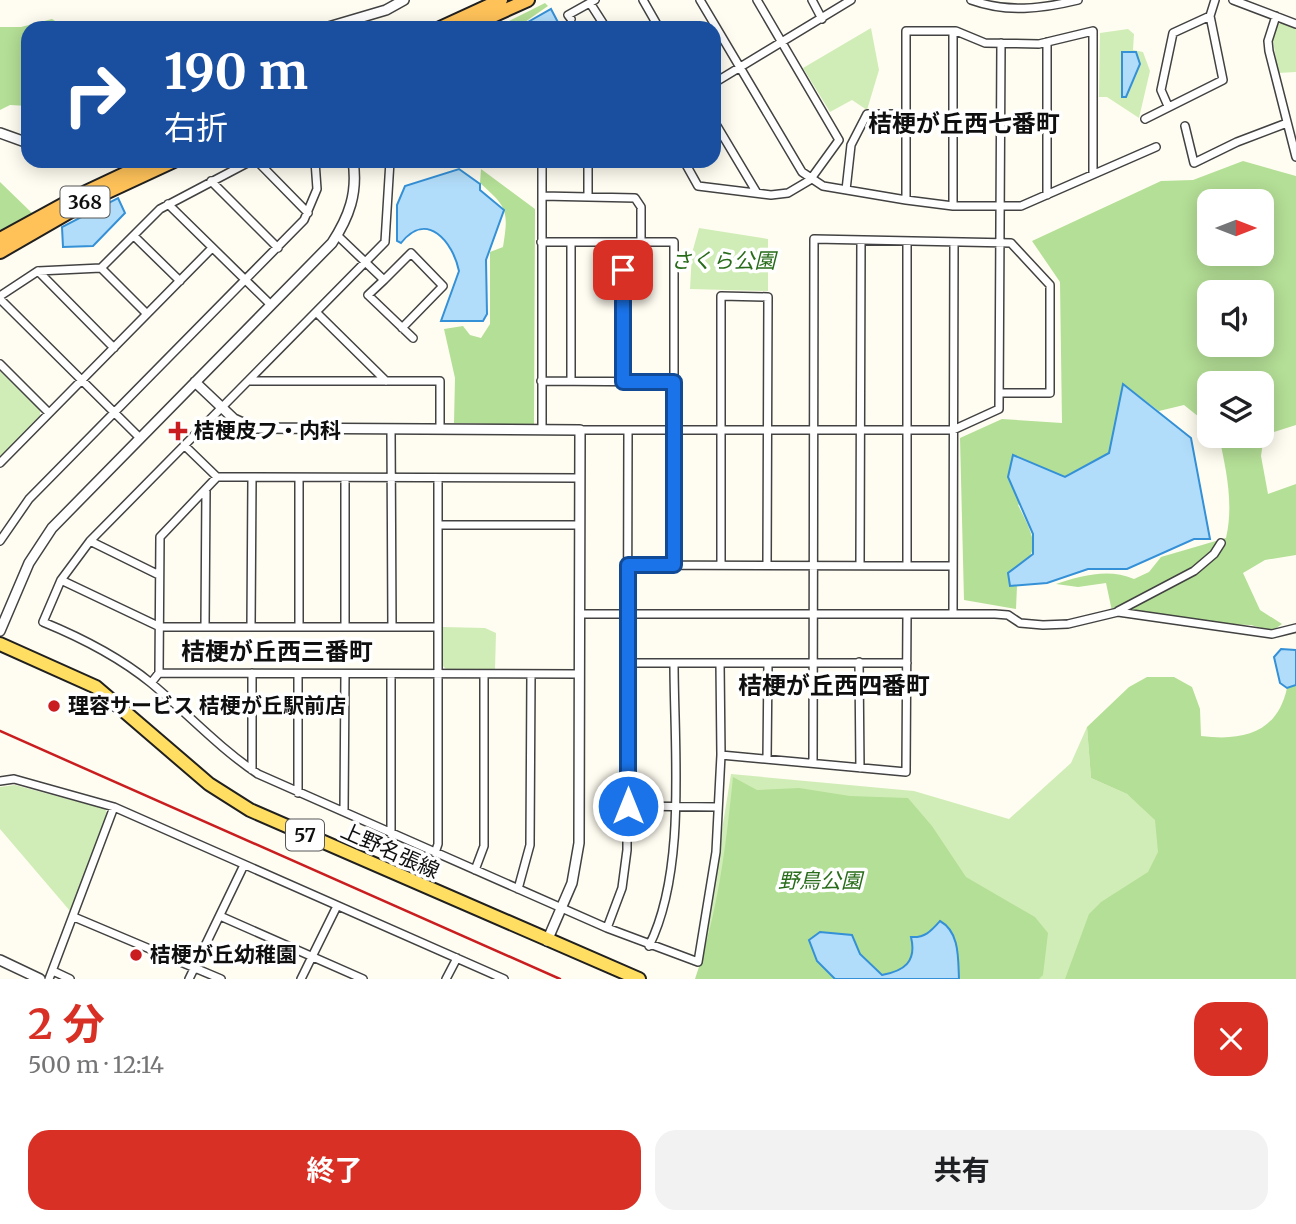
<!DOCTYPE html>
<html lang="ja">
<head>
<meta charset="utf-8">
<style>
	body { margin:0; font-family:Merriweather,"Noto Sans JP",serif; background:#f2f2f2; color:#202124; height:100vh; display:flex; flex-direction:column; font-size:26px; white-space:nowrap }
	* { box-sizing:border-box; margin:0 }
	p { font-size:23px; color:#757577 }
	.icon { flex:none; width:38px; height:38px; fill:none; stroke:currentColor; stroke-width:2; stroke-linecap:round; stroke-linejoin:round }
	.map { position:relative; height:979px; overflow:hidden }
	.sheet { display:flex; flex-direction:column; background:#fff; flex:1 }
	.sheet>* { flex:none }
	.hud { position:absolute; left:21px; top:21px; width:700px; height:147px; border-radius:21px; box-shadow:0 4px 18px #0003; background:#1a4fa0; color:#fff; overflow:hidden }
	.needle { width:46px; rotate:90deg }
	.fabs { position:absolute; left:1197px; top:189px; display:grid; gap:14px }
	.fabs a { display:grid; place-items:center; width:77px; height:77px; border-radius:14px; background:#fff; box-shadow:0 4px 18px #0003; font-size:35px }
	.pin { position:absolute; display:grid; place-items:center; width:60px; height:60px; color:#fff; margin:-30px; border-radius:14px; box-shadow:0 4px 10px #0006 }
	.me { position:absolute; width:77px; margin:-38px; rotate:0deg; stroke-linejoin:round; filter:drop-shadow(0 0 5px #0008) }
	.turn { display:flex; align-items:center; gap:24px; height:147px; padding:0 28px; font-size:32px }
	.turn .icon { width:91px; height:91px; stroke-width:2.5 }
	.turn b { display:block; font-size:49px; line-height:60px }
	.round { display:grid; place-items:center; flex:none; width:74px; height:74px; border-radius:21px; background:#f2f2f2 }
	.headline { display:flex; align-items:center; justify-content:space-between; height:119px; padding:0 28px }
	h1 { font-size:42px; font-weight:700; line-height:52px; color:#d93025 }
	.button { display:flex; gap:14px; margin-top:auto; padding:14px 28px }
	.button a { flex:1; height:80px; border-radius:21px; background:#d93025; color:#fff; font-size:28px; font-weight:700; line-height:80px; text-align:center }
	.button a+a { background:#f2f2f2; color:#202124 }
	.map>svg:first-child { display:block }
	.green { fill:#d1edb7 }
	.forest { fill:#b4df96; fill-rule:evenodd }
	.water { fill:#b2ddfa; stroke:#3490d7; stroke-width:2 }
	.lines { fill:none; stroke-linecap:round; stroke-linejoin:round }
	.minor-casing { stroke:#424242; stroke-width:10 }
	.tertiary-casing { stroke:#424242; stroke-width:12 }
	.primary-casing { stroke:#202020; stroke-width:16 }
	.trunk-casing { stroke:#202020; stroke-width:16 }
	.minor { stroke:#fff; stroke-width:7 }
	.tertiary { stroke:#fff; stroke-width:9 }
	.primary { stroke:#ffde61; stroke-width:12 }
	.trunk { stroke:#fec259; stroke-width:12 }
	.rail { stroke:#ca1d1f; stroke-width:2.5 }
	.route-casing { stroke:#114b97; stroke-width:18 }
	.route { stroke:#1a73e8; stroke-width:12 }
	.poi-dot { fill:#ca1d1f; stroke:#fff; stroke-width:2.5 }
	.labels { text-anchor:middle; stroke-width:7; stroke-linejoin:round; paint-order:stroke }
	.shield { fill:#fff; stroke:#575757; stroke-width:2 }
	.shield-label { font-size:19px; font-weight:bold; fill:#0f0f0f }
	.park-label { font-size:21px; font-style:italic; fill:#286c1a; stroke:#fff }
	.poi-label { font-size:21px; font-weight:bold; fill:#0f0f0f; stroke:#fff; text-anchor:start }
	.street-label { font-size:21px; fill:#0f0f0f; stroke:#fff }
	.quarter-label { font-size:24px; font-weight:bold; fill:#0f0f0f; stroke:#fff }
</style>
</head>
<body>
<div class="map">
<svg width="1296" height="979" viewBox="0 0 1296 979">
	<rect width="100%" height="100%" fill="#fffdf1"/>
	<!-- green -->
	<path class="green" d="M1281 23 1296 29V72L1278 73 1273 40 1277 25Z
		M871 28 879 70 867 110 852 100 830 112 803 68Z
		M1128 29 1134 34 1133 50 1143 52 1150 71 1139 118 1107 97H1099L1100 33Z
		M699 228 768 239V291L690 289 692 253Z
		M0 371 40 410V416L0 457Z
		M443 627 485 628 496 633 495 670H447L442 665Z
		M1087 727 1091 778 1127 794 1159 821 1296 979H698L731 774 914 791 1009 819 1071 763Z
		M15 785 105 809 107 813 70 911 0 829V787Z"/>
	<!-- forest -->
	<path class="forest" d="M545 3 548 6 525 22 528 28H495Z
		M52 19 66 28H28V106L10 105 0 110V27H21Z
		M1243 161 1296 176V425L1264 435 1261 456 1268 494 1296 484V555L1265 560 1243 573 1260 610 1282 624 1272 631 1251 625 1218 624 1127 609 1112 611 1106 583 1078 587 1056 584C1081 576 1108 568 1134 579L1149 572 1161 557 1226 538C1234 503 1226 470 1219 436H1262V383H1209V425L1184 405 1159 411 1123 384 1109 453 1018 505C1040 548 1038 548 1010 586H1017L1016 609 964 600 960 438 1002 419 1062 423 1060 282 1032 241 1161 181 1193 180ZM1209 201H1262V254H1209ZM1209 292H1262V345H1209Z
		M481 169 535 209 534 425 454 423 455 378 444 329 463 326 470 335 481 338 490 324V252L503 247C509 210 507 207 480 183Z
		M0 182 32 213 0 233Z
		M1147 677H1174L1192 687 1200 709 1201 736C1242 741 1277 734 1287 688L1296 685V979H1065L1089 914 1101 902 1148 872 1158 852 1155 820 1127 794 1091 778 1087 727 1129 687Z
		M733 777 757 790 799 788 850 796 908 798 932 826 966 877 1035 917 1048 933 1043 975 1039 979H695C718 914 726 845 733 777Z"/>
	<!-- water -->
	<path class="water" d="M551 9 561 28H532L528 22Z
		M1122 52H1136L1140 64 1126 97H1122Z
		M459 169 480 184V190L504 210 486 260 487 314 483 321H441L459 271C453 242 427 210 401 243L397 241V205L405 186Z
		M118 198 125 213 93 246 63 247 62 227Z
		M1123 384 1191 438 1210 539H1194L1127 569H1088L1047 583 1010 586 1008 573 1033 554V534L1008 477 1013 455 1065 477 1109 453Z
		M1281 649 1296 650V685L1287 688 1280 683 1274 657Z
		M940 921C960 932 958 959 959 979H835L817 961 809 940 820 932 852 935 860 954 882 975C904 971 917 962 911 937 925 938 931 931 940 921Z"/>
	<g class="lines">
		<defs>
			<path id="minor" d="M643 0 659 28
				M700 0 802 172 823 186 906 200 953 206H1021L1156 147
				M812 0 822 19
				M971 0C1007 13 1041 9 1078 0
				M1233 0 1296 24
				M590 3 606 28
				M1276 16 1268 41 1269 51 1296 157
				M571 19 568 15 595 0
				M1047 42V195
				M714 83 851 0
				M1168 106 1161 90 1173 33 1210 16
				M1145 119 1223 80 1210 16 1215 0
				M714 121 757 193
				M1185 126 1194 163 1237 142 1287 123
				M257 161 308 213
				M390 161 385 242 90 541 61 580 43 622C82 638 118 656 151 683 187 713 219 748 258 774L607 928 698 962 716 852 721 755 720 663
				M588 161V196
				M684 161 698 186 771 195 788 193 810 180 839 140 757 0
				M211 181 278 248
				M846 190 851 145 867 114H907
				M542 196 635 198 641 207V242
				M906 200V31H956L985 43 1039 44 1093 31V174
				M168 204 271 305
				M953 206V31
				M337 235 384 280 411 253 443 286 402 328
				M134 236 180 281
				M541 242H674V565
				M571 242V381
				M101 268 147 314
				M38 271 114 348
				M384 280 368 295 413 338
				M0 296 38 271 101 268 160 209 251 161
				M0 299 140 438
				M316 312 386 381
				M0 364 49 413
				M248 381H440V429
				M541 381 674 382
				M623 382V242
				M391 430 392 627
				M542 430V161
				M580 430H953L999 409 1001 43
				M184 445 217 477 579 478
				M0 463 212 248
				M299 478V627
				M438 525H580
				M0 541 29 499 304 220 317 189 315 161
				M90 541 159 575
				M628 565 953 566
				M721 565V296L768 297 767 565
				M860 566 861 240
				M907 566V241
				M61 580 160 627H438
				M1118 611 1194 571 1214 554 1221 543
				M579 614H995L1008 615 1020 623 1043 625 1068 624 1118 612 1272 634 1296 628
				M953 614 954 243
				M205 627 206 489
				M251 627 252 478
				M345 627V478
				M859 662 860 768
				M627 663H907
				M159 673 579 674
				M391 674V834
				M151 683 159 673 160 537 217 477
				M721 755 906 772 907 614
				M767 759 768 663
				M813 763 814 239 1011 243 1050 285V393H1000
				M252 770V673
				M0 781 14 779 114 807 504 979
				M298 793V674
				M628 806 718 807
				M344 811 345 674
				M435 853 438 844V478
				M475 870 484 846V674
				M518 889 530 845 531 674
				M220 916 363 979
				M74 917 221 979
				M607 928 622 888 627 850 628 430
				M649 946C687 870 674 748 674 663
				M53 971 70 979
				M49 979 114 807
				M189 979 244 865
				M301 979 337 906
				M446 979 457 958"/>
			<path id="tertiary" d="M325 28 386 10 404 0
				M0 133 28 143
				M195 382 234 419 254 428 580 430 579 843 572 883 547 941
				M0 631 29 563 52 528 332 243C349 217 358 193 353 161
				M0 960 40 979"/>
			<path id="primary" d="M0 644 96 687 209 784 250 810 639 979"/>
			<path id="trunk" d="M440 28 501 0
				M466 28 528 0
				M0 239 86 192 152 161
				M0 252 90 200 174 161"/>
		</defs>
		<!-- minor casing -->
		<use href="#minor" class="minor-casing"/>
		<!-- tertiary casing -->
		<use href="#tertiary" class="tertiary-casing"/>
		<!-- primary casing -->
		<use href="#primary" class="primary-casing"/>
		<!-- trunk casing -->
		<use href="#trunk" class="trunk-casing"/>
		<!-- minor -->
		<use href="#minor" class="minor"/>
		<!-- tertiary -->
		<use href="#tertiary" class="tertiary"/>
		<!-- primary -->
		<use href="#primary" class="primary"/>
		<!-- trunk -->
		<use href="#trunk" class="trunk"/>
		<!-- rail -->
		<path class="rail" d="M0 731 560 979"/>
	</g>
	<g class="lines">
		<defs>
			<path id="route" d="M623 270V382H674V565H628V806"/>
		</defs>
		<!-- route casing -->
		<use href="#route" class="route-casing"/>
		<!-- route -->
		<use href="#route" class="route"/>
	</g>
	<!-- markers -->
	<g class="poi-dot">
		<path d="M174.5 420.5h7v7h7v7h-7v7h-7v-7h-7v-7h7z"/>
		<circle cx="54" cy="706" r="7"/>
		<circle cx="136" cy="955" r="7"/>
	</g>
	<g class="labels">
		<!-- shield labels -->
		<g class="shield">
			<rect x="60.5" y="186.5" width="49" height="31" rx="5"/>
			<rect x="286" y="819.5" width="38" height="31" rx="5"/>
		</g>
		<g class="shield-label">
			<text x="85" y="209">368</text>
			<text x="305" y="842">57</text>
		</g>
		<!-- park labels -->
		<g class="park-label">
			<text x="723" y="268">さくら公園</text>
			<text x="820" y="888">野鳥公園</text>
		</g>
		<!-- poi labels -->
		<g class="poi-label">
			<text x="194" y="438">桔梗皮フ・内科</text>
			<text x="68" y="713">理容サービス 桔梗が丘駅前店</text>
			<text x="150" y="962">桔梗が丘幼稚園</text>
		</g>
		<!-- street labels -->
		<g class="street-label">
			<text transform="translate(390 851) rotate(24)" y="7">上野名張線</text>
		</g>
		<!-- quarter labels -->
		<g class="quarter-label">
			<text x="964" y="132">桔梗が丘西七番町</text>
			<text x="277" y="660">桔梗が丘西三番町</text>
			<text x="834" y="694">桔梗が丘西四番町</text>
		</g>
	</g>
</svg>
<div class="fabs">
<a><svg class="needle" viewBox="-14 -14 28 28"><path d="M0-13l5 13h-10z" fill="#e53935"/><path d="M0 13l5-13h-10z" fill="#757577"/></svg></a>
<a><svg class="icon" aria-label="sound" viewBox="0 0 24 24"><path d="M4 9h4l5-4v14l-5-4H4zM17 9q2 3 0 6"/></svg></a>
<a><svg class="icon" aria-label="layers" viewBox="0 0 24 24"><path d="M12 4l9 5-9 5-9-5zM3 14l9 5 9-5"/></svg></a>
</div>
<div class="pin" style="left:623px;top:270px;background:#d93025"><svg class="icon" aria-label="arrive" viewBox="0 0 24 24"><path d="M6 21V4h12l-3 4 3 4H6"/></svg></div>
<svg class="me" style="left:628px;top:806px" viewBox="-20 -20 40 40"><circle r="17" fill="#1a73e8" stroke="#fff" stroke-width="3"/><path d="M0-11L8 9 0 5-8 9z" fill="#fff"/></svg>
<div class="hud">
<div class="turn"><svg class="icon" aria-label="right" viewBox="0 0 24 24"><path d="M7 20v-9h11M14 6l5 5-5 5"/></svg><div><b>190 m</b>右折</div></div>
</div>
</div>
<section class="sheet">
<div class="headline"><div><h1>2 分</h1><p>500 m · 12:14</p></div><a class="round" style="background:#d93025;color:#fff"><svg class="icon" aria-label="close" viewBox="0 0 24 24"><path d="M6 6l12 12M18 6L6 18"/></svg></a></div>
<div class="button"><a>終了</a><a>共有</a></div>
</section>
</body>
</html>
